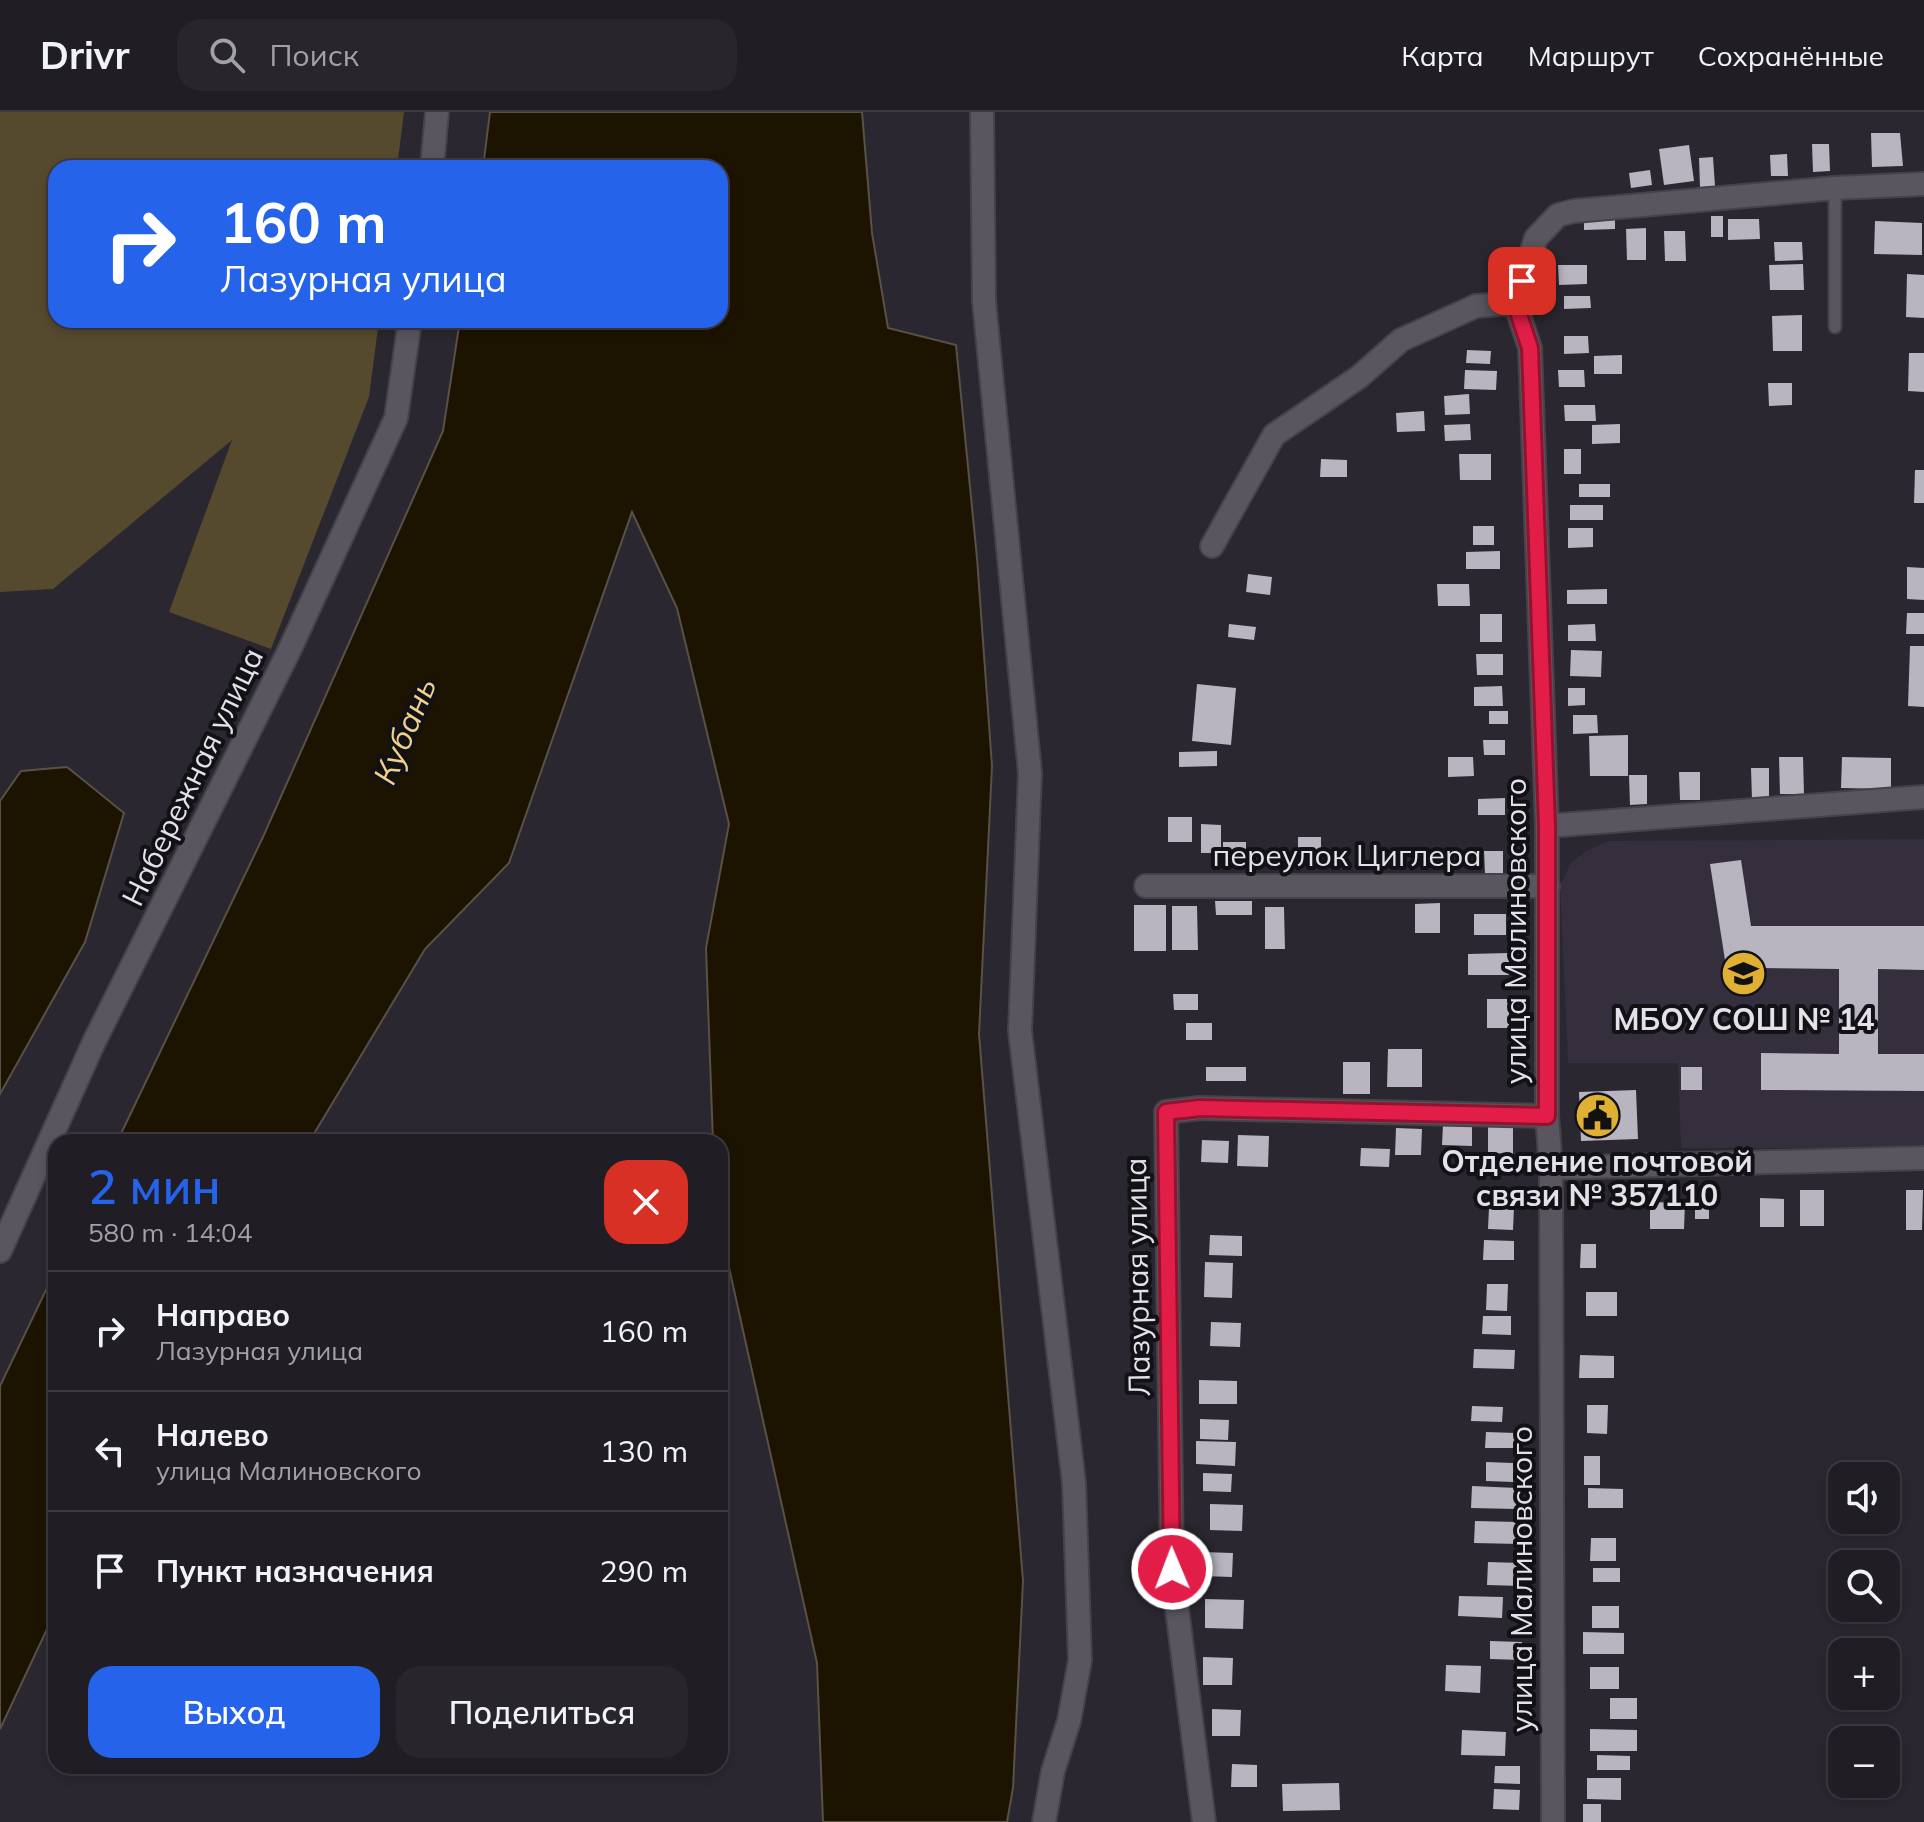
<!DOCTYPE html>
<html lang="ru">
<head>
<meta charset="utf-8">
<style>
	body { margin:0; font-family:Mulish,sans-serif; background:#28262c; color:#f1f3f6; height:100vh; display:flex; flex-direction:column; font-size:30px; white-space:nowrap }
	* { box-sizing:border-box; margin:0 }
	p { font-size:26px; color:#a2a2a6 }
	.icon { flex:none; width:44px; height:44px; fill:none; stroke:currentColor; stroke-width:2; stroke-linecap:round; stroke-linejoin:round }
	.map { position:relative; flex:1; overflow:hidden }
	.details { position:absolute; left:48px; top:1022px; width:680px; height:640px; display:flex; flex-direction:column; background:#201d24; border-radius:24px; box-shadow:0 4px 12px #0003,0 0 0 2px #3d3b41 }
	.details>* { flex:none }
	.top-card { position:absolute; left:48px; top:48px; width:680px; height:168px; border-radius:24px; box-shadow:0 4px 12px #0003,0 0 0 2px #3d3b41; background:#2563eb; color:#fff; overflow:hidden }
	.tools { position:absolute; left:1828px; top:1350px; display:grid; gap:16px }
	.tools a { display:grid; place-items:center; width:72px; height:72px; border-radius:16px; background:#201d24; box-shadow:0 4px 12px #0003,0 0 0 2px #3d3b41; font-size:40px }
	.pin { position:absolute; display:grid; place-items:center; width:68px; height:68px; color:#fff; margin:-34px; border-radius:16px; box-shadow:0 4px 12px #0006 }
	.me { position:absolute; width:88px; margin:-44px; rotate:359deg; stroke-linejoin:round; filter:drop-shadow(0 0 6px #0008) }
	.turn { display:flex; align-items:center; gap:28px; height:168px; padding:0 40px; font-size:36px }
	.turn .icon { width:104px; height:104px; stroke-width:2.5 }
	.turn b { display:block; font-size:56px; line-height:68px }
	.round { display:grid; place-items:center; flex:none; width:84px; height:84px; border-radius:24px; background:#28262c }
	.head { display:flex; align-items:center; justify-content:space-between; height:136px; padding:0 40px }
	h1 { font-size:48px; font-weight:600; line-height:60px; color:#2563eb }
	.action { display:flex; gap:16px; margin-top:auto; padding:16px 40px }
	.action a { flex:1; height:92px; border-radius:24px; background:#2563eb; color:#fff; font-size:32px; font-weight:600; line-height:92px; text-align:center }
	.action a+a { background:#28262c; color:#f1f3f6 }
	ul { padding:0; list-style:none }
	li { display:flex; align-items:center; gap:24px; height:120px; padding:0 40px; border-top:2px solid #3d3b41 }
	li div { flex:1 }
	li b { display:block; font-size:30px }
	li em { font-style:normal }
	header { display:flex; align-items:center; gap:48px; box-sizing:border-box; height:112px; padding:0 40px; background:#201d24; border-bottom:2px solid #3d3b41 }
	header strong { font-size:38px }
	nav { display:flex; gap:44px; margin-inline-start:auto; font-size:28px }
	.search { width:560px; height:72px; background:#28262c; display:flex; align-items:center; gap:20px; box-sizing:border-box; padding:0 28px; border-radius:24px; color:#a2a2a6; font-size:30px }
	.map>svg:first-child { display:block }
	.built { fill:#342e3d }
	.green { fill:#564a2e }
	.water { fill:#1c1300; stroke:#585146; stroke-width:2 }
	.building { fill:#b8b4c0 }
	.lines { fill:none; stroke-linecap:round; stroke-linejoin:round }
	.lane-casing { stroke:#45424a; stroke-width:15 }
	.street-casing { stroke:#45424a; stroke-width:26 }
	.lane { stroke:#5a5660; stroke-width:11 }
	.street { stroke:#5a5660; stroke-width:22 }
	.route-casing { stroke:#92132f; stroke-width:20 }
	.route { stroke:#e11d48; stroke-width:14 }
	.labels { text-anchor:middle; stroke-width:8; stroke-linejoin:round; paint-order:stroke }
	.street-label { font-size:30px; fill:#e4e2e8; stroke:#121115 }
	.poi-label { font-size:30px; font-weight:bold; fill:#e4e2e8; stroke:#121115 }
	.water-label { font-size:32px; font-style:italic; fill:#f0d18a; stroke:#121115 }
</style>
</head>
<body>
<header>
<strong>Drivr</strong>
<div class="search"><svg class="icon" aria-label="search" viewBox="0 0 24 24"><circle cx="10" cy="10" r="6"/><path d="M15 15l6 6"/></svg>Поиск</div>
<nav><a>Карта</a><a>Маршрут</a><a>Сохранённые</a></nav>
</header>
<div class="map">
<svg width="1924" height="1710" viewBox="0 0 1924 1710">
	<rect width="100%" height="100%" fill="#2a2730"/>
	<!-- built -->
	<path class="built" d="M1924 727V1036H1681L1678 951H1568L1560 773 1571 751 1586 739 1608 729Z"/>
	<!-- green -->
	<path class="green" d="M0 0H404L397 56H56V208H379L369 285 271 537 169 500 232 328 53 477 0 480Z"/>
	<!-- water -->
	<path class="water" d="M490 0H862L872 121 888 216 956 233 977 446 992 654 979 922 1023 1469 1013 1676 1007 1710H823L817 1551 720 1115V1030H713L706 836 729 712 677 496 632 400 509 751 425 837 309 1030H117L263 725 443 319 460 208H720V56H483Z
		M67 655 124 701 85 830 0 982V689L21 659Z
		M56 1157V1498L0 1617V1274Z"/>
	<!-- building -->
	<path class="building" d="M1871 21H1900L1903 54 1872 55Z
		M1812 32H1829L1830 59 1813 60Z
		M1689 33 1694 69 1664 73 1659 37Z
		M1787 42 1788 64H1771L1770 43Z
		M1713 45 1715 74 1700 75 1699 46Z
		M1650 58 1652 73 1631 76 1629 61Z
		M1711 104H1723V125H1711Z
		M1728 107H1759L1760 127 1728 128Z
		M1584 108H1615V117L1584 118Z
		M1875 109 1922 111V143L1874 142Z
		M1646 116V148H1627L1626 117Z
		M1664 119H1685L1686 149H1665Z
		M1774 130H1802L1803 148 1775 149Z
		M1803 152 1804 178H1770L1769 153Z
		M1558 153H1587V172L1559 173Z
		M1907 162 1924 163V206L1906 205Z
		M1564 184H1590L1591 196 1564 197Z
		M1802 203V239H1773L1772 204Z
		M1564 224H1588L1589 241 1564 242Z
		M1467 238 1491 239 1490 252 1466 251Z
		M1909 241H1924V280L1908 279Z
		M1622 243V262H1594V244Z
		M1465 258 1497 259 1496 278 1464 277Z
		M1558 258H1584L1585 275H1559Z
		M1768 271H1792V293L1769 294Z
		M1469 282 1470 302 1445 303 1444 284Z
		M1564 293H1595L1596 309H1565Z
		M1424 299 1425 319 1397 320 1396 301Z
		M1470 312 1471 328 1445 329 1444 313Z
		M1620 312V331L1592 332V313Z
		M1564 337H1581V362H1564Z
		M1459 342H1491V368H1460Z
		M1321 347 1347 348V365H1320Z
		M1915 358H1924V391H1914Z
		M1579 372H1610V385H1579Z
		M1570 393H1603V408H1570Z
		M1473 414H1494V433H1473Z
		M1568 416H1593V435L1568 436Z
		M1500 439V457H1466V440Z
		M1907 455 1924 456V488L1907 487Z
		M1248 462 1272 465 1270 483 1246 480Z
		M1437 472H1469L1470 494H1438Z
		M1607 477V492H1567V478Z
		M1907 501H1924V522H1906Z
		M1480 502H1502V530H1480Z
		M1229 512 1256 515 1254 528 1228 525Z
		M1595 512 1596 529H1568V513Z
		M1910 534H1924V595L1908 594Z
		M1571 538 1602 539 1601 565 1570 564Z
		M1476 542H1503V563H1477Z
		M1197 572 1236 576 1231 633 1192 629Z
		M1502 574 1503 594H1474V575Z
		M1568 576H1585V593L1568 594Z
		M1489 599H1508V612H1489Z
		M1573 603H1597L1598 621 1573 622Z
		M1628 623V664H1590L1589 624Z
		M1483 628H1505V643H1484Z
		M1217 639V654L1179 655V640Z
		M1448 645H1473L1474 664 1448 665Z
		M1779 645H1803L1804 682H1780Z
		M1842 645 1891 646V677L1841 676Z
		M1751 656H1769V688H1752Z
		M1679 660H1700V688H1680Z
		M1629 663H1647V692L1630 693Z
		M1505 686V703H1478V687Z
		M1168 705H1192V730H1168Z
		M1201 712 1221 713V741H1201Z
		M1298 725H1321V752H1298Z
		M1223 730H1246V753L1223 754Z
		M1484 739H1503V762H1485Z
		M1741 748 1751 814H1924V858L1878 857V942H1924V979L1761 978V941L1839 942V857L1761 856 1727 861 1710 752Z
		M1215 789H1252V803H1216Z
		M1440 791V821H1415V792Z
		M1134 793H1166V839H1134Z
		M1172 794H1197L1198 838H1172Z
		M1265 795H1284L1285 837H1265Z
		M1474 802H1506V823H1474Z
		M1509 841V863H1468V842Z
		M1173 882H1198V898H1174Z
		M1487 887H1509V916H1487Z
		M1186 911H1212V928H1186Z
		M1388 937H1422V975H1387Z
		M1343 950H1370V982H1343Z
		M1206 955H1246V969H1206Z
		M1681 955H1702V978H1681Z
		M1636 978 1638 1027 1581 1029 1579 980Z
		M1443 1012 1472 1013V1034L1442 1033Z
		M1488 1014 1513 1015V1042L1488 1041Z
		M1396 1016 1422 1017 1421 1043H1395Z
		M1238 1023 1269 1024 1268 1055 1237 1054Z
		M1202 1028 1229 1029 1228 1051 1201 1050Z
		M1361 1036 1390 1037 1389 1055 1360 1054Z
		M1800 1078H1824V1114H1800Z
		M1906 1078H1923L1922 1118H1906Z
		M1695 1083H1709V1107H1695Z
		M1760 1086 1784 1087V1115H1760Z
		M1650 1090 1685 1091 1684 1117H1650Z
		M1489 1096H1514L1513 1118 1488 1117Z
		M1210 1123 1242 1124V1144L1209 1143Z
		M1484 1128 1514 1129V1148H1483Z
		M1581 1132H1596V1156H1580Z
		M1205 1150 1233 1151 1232 1186 1204 1185Z
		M1487 1172H1508L1507 1199 1486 1198Z
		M1586 1180H1617V1204H1586Z
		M1483 1204H1511V1223L1482 1222Z
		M1211 1210 1241 1211 1240 1235 1210 1234Z
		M1474 1237 1515 1238 1514 1257 1473 1256Z
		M1580 1243 1614 1244V1266H1579Z
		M1199 1268 1237 1269V1292H1199Z
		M1587 1293H1608L1607 1322 1587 1321Z
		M1472 1294 1503 1295 1502 1310 1471 1309Z
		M1200 1307 1229 1308 1228 1328 1200 1327Z
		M1486 1320 1516 1321V1336H1485Z
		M1196 1329 1236 1330 1235 1354 1196 1352Z
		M1584 1344H1600V1373H1584Z
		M1486 1350 1513 1351V1370L1486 1369Z
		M1203 1361 1232 1362 1231 1380 1203 1379Z
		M1472 1374 1517 1376 1516 1397 1471 1396Z
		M1588 1376 1623 1377V1396H1588Z
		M1210 1392 1243 1393 1242 1419 1210 1418Z
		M1475 1409 1519 1410V1432L1474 1431Z
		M1591 1426H1616V1449H1590Z
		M1202 1440 1233 1441 1232 1465 1202 1464Z
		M1488 1450 1522 1451 1521 1474 1487 1473Z
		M1593 1456H1620V1470H1593Z
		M1459 1484 1503 1485 1502 1506 1458 1504Z
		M1205 1487 1244 1488 1243 1517 1205 1516Z
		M1592 1494H1619V1516H1592Z
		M1583 1520 1624 1521V1542H1583Z
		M1490 1529 1522 1530V1548L1490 1547Z
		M1203 1545 1233 1546 1232 1573H1203Z
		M1446 1553 1481 1554 1480 1581 1445 1579Z
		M1590 1555H1619V1577H1590Z
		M1610 1586H1637V1607H1610Z
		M1212 1597 1241 1598 1240 1624H1212Z
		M1590 1617 1637 1618V1639H1590Z
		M1462 1618 1506 1620 1505 1644 1461 1643Z
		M1597 1643 1630 1644V1658H1597Z
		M1232 1652 1257 1653V1675H1231Z
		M1495 1654H1520V1672L1494 1671Z
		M1587 1666H1621V1688L1587 1687Z
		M1339 1671 1340 1698 1283 1699 1282 1672Z
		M1494 1677 1520 1678 1519 1698 1493 1697Z
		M1583 1692H1601V1710H1583Z"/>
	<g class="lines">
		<defs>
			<path id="lane" d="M1835 76V215"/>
			<path id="street" d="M982 0 984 189 1030 661 1020 919 1074 1371 1080 1548 1069 1609 1053 1659 1044 1710
				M432 56 437 0
				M1212 434 1274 323 1359 265 1401 228 1476 194 1515 191
				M1547 714 1924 685
				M1146 774H1548
				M1551 1056 1924 1046
				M0 1139 94 930 290 537 396 306 410 208
				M1204 1710 1172 1457 1166 1000 1200 996 1547 1004
				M1553 1710 1551 1056 1547 1004V714L1530 236 1515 191 1536 126 1558 103 1574 99 1835 76 1924 72"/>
		</defs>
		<!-- lane casing -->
		<use href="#lane" class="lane-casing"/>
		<!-- street casing -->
		<use href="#street" class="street-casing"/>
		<!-- lane -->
		<use href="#lane" class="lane"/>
		<!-- street -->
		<use href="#street" class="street"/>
	</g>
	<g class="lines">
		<defs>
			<path id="route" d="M1172 1457 1166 1000 1200 996 1547 1004V714L1530 236 1515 191 1522 169"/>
		</defs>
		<!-- route casing -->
		<use href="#route" class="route-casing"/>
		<!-- route -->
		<use href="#route" class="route"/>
	</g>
	<!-- icons -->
	<defs>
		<symbol id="school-disc" viewBox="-11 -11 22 22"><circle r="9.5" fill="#dfb033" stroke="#121115"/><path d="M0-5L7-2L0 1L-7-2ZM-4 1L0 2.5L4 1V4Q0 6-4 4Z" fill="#111"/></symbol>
		<symbol id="civic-disc" viewBox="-11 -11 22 22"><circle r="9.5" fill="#dfb033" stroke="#121115"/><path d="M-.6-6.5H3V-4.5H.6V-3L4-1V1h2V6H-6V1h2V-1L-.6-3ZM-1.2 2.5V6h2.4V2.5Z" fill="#111"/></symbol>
	</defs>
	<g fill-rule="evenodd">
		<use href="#school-disc" x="1718" y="836" width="51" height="51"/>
		<use href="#civic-disc" x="1572" y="978" width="51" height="51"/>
	</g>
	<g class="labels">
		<!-- street labels -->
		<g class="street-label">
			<text transform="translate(193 665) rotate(-64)" y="10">Набережная улица</text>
			<text x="1347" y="754">переулок Циглера</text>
			<text transform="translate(1516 819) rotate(-90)" y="10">улица Малиновского</text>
			<text transform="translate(1138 1165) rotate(-91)" y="10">Лазурная улица</text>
			<text transform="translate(1522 1467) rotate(-90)" y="10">улица Малиновского</text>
		</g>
		<!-- poi labels -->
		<g class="poi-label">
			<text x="1744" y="918">МБОУ СОШ № 14</text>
			<text x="1597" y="1060">Отделение почтовой<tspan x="1597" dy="34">связи № 357110</tspan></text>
		</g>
		<!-- water labels -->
		<g class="water-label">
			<text transform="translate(405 619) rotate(-67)" y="11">Кубань</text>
		</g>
	</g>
</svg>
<div class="tools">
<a><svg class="icon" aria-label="sound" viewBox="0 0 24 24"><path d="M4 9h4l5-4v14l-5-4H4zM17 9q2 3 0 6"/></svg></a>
<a><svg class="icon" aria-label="search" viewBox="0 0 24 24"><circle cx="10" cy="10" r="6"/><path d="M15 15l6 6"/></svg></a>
<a>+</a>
<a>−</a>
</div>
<div class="pin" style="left:1522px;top:169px;background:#d93025"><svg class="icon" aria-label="arrive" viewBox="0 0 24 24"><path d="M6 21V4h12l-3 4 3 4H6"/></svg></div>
<svg class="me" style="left:1172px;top:1457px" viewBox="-20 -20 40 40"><circle r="17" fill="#e11d48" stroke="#fff" stroke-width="3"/><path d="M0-11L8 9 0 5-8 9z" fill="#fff"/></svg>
<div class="top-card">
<div class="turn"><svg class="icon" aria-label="right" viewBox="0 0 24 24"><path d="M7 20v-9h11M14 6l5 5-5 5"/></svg><div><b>160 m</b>Лазурная улица</div></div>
</div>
<section class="details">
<div class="head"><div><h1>2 мин</h1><p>580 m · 14:04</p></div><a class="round" style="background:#d93025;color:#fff"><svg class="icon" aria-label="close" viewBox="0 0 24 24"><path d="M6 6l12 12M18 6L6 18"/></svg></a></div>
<ul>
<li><svg class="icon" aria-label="right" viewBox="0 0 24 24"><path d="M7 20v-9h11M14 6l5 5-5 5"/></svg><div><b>Направо</b><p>Лазурная улица</p></div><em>160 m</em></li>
<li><svg class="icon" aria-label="left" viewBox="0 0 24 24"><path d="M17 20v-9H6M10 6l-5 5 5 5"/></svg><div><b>Налево</b><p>улица Малиновского</p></div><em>130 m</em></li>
<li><svg class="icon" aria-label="arrive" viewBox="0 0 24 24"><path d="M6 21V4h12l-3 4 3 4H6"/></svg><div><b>Пункт назначения</b></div><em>290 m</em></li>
</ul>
<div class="action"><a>Выход</a><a>Поделиться</a></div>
</section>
</div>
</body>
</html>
